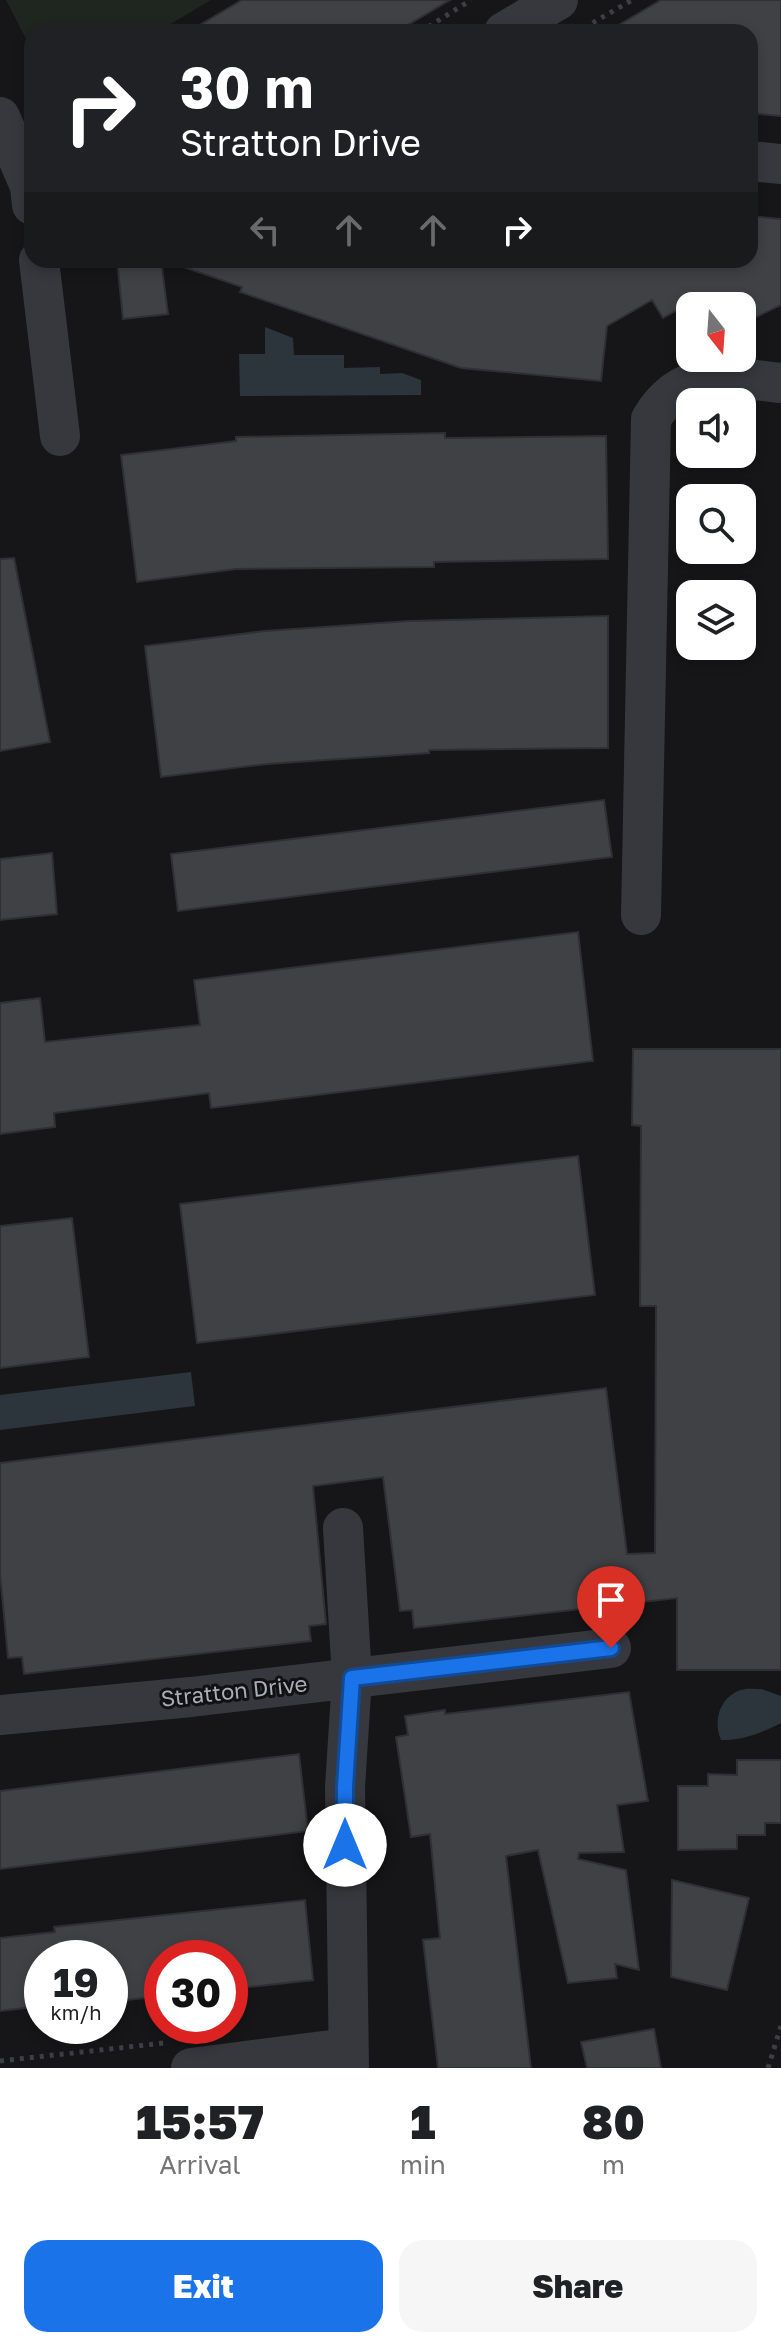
<!DOCTYPE html>
<html lang="en">
<head>
<meta charset="utf-8">
<style>
	body { margin:0; font-family:"Golos Text",sans-serif; background:#f6f6f6; color:#202124; height:100vh; display:flex; flex-direction:column; font-size:30px; white-space:nowrap }
	* { box-sizing:border-box; margin:0 }
	p { font-size:26px; color:#757577 }
	.icon { flex:none; width:44px; height:44px; fill:none; stroke:currentColor; stroke-width:2; stroke-linecap:round; stroke-linejoin:round }
	.map { position:relative; height:2068px; overflow:hidden }
	.details { display:flex; flex-direction:column; background:#fff; flex:1 }
	.details>* { flex:none }
	.banner { position:absolute; left:24px; top:24px; width:734px; height:244px; border-radius:24px; box-shadow:0 4px 12px #0003; background:#202124; color:#fff; overflow:hidden }
	.needle { width:52px; rotate:163deg }
	.tools { position:absolute; left:676px; top:292px; display:grid; gap:16px }
	.tools a { display:grid; place-items:center; width:80px; height:80px; border-radius:16px; background:#fff; box-shadow:0 4px 12px #0003; font-size:40px }
	.speed { position:absolute; left:24px; top:1940px; display:flex; gap:16px; font-size:40px; font-weight:700; text-align:center }
	.speed>* { display:grid; place-content:center; width:104px; height:104px; border-radius:50%; background:#fff; box-shadow:0 4px 12px #0003; line-height:1 }
	.speed small { font-size:20px; font-weight:400 }
	.speed .limit { border:12px solid #d22; background:#fff; color:#111 }
	.pin { position:absolute; display:grid; place-items:center; width:68px; height:68px; color:#fff; margin:-82px -34px; border-radius:50% 50% 50% 0; rotate:-45deg; box-shadow:0 0 8px #0007 }
	.pin .icon { rotate:45deg }
	.me { position:absolute; width:88px; margin:-44px; rotate:0deg; stroke-linejoin:round; filter:drop-shadow(0 0 6px #0008) }
	.turn { display:flex; align-items:center; gap:28px; height:168px; padding:0 24px; font-size:36px }
	.turn .icon { width:104px; height:104px; stroke-width:2.5 }
	.turn b { display:block; font-size:56px; line-height:68px }
	.lanes { display:flex; align-items:center; height:76px; padding:0 24px; background:#0003; justify-content:center; gap:40px; direction:ltr }
	.lanes .off { opacity:.35 }
	.eta { display:flex; justify-content:space-evenly; align-items:center; height:136px; text-align:center }
	.eta b { font-size:48px; font-weight:800; line-height:56px }
	.primary-button { display:flex; gap:16px; margin-top:auto; padding:16px 24px }
	.primary-button a { flex:1; height:92px; border-radius:24px; background:#1a73e8; color:#fff; font-size:32px; font-weight:800; line-height:92px; text-align:center }
	.primary-button a+a { background:#f6f6f6; color:#202124 }
	.map>svg:first-child { display:block }
	.green { fill:#1e261f }
	.water { fill:#2c353c }
	.building { fill:#404145; stroke:#303034; stroke-width:2 }
	.lines { fill:none; stroke-linecap:round; stroke-linejoin:round }
	.path { stroke:#3d3f44; stroke-width:5; stroke-dasharray:4 6; stroke-linecap:butt }
	.minor { stroke:#37383d; stroke-width:40 }
	.route-casing { stroke:#114b97; stroke-width:20 }
	.route { stroke:#1a73e8; stroke-width:14 }
	.labels { text-anchor:middle; stroke-width:6; stroke-linejoin:round; paint-order:stroke }
	.street-label { font-size:22px; fill:#a8adb8; stroke:#111113 }
</style>
</head>
<body>
<div class="map">
<svg width="781" height="2068" viewBox="0 0 781 2068">
	<rect width="100%" height="100%" fill="#161618"/>
	<!-- green -->
	<path class="green" d="M6 0H211L157 32H32V50Z"/>
	<!-- water -->
	<path class="water" d="M265 327 293 338 294 355H344V368L380 367V374L402 373 421 380V395L240 396 239 354H265Z
		M191 1372 195 1406 0 1430V1395Z
		M761 1689 781 1696V1723C761 1733 744 1740 721 1740 713 1722 719 1697 741 1690 746 1688 755 1689 761 1689Z"/>
	<!-- building -->
	<path class="building" d="M242 0H450L396 32H188Z
		M661 0H781V116L750 113V32H607Z
		M750 216 781 219V305L742 324V306H689L688 304 663 318 652 300 607 326 601 381 461 368 240 292 242 287 175 264 176 260H750Z
		M117 260H161L168 314 123 319Z
		M445 433V438L606 436 608 559 434 562V567L236 569 137 582 121 455 236 441V437Z
		M14 558 50 742 0 751V559Z
		M608 616V748L429 750V753L267 764 161 777 145 646 265 631 409 621Z
		M604 800 612 857 178 911 171 854Z
		M52 853 57 914 0 920V859Z
		M578 932 593 1061 211 1108 209 1093 54 1113 55 1127 0 1134V1003L40 998 45 1042 200 1025 194 980Z
		M633 1049H781V1670H677V1598L414 1628 412 1610 400 1611 383 1477 313 1486 326 1624 309 1626 311 1641 24 1674 22 1657 8 1658 0 1573V1463L606 1388 627 1554 655 1553 656 1306H640L641 1126 632 1125Z
		M578 1156 595 1295 197 1343 180 1204Z
		M72 1218 89 1357 0 1368V1226Z
		M629 1692 648 1801 617 1805 624 1852 579 1853 578 1859 626 1870 639 1970 615 1964 617 1978 568 1983 538 1850 506 1856 531 2068H438L423 1940 440 1938 430 1834 411 1837 396 1737 408 1735 405 1716 445 1710V1714Z
		M299 1754 308 1831 0 1869V1791Z
		M737 1760H781V1823H765V1835H737V1849L678 1850V1786H708V1774L737 1775Z
		M672 1880 749 1898 727 1990 671 1977Z
		M305 1900 313 1980 230 1989V1958H162V1996L110 2002V1958H42V2006L0 2011V1938L55 1932 54 1927Z
		M654 2029 661 2068H587L581 2042Z"/>
	<g class="lines">
		<!-- path -->
		<path class="path" d="M584 28 632 0
			M420 32 471 0
			M0 2061 164 2043
			M768 2068 781 2026"/>
		<!-- minor -->
		<path class="minor" d="M504 32 558 0
			M0 117 30 186 32 205
			M750 161 781 164
			M39 260 60 436
			M641 915 651 419C683 366 727 377 781 383
			M343 1528 352 1678 345 1787 349 2068
			M0 1715 191 1697 611 1648
			M191 2068 347 2048"/>
	</g>
	<g class="lines">
		<defs>
			<path id="route" d="M345 1845V1787L352 1678 611 1648"/>
		</defs>
		<!-- route casing -->
		<use href="#route" class="route-casing"/>
		<!-- route -->
		<use href="#route" class="route"/>
	</g>
	<g class="labels">
		<!-- street labels -->
		<g class="street-label">
			<text transform="translate(234 1691) rotate(-6)" y="8">Stratton Drive</text>
		</g>
	</g>
</svg>
<div class="tools">
<a><svg class="needle" viewBox="-14 -14 28 28"><path d="M0-13l5 13h-10z" fill="#e53935"/><path d="M0 13l5-13h-10z" fill="#757577"/></svg></a>
<a><svg class="icon" aria-label="sound" viewBox="0 0 24 24"><path d="M4 9h4l5-4v14l-5-4H4zM17 9q2 3 0 6"/></svg></a>
<a><svg class="icon" aria-label="search" viewBox="0 0 24 24"><circle cx="10" cy="10" r="6"/><path d="M15 15l6 6"/></svg></a>
<a><svg class="icon" aria-label="layers" viewBox="0 0 24 24"><path d="M12 4l9 5-9 5-9-5zM3 14l9 5 9-5"/></svg></a>
</div>
<div class="speed"><div>19<small>km/h</small></div><div class="limit">30</div></div>
<div class="pin" style="left:611px;top:1648px;background:#d93025"><svg class="icon" aria-label="arrive" viewBox="0 0 24 24"><path d="M6 21V4h12l-3 4 3 4H6"/></svg></div>
<svg class="me" style="left:345px;top:1845px" viewBox="-20 -20 40 40"><circle r="19" fill="#fff"/><path d="M0-13L10 11 0 6-10 11z" fill="#1a73e8"/></svg>
<div class="banner">
<div class="turn"><svg class="icon" aria-label="right" viewBox="0 0 24 24"><path d="M7 20v-9h11M14 6l5 5-5 5"/></svg><div><b>30 m</b>Stratton Drive</div></div>
<div class="lanes"><svg class="icon off" aria-label="left" viewBox="0 0 24 24"><path d="M17 20v-9H6M10 6l-5 5 5 5"/></svg><svg class="icon off" aria-label="ahead" viewBox="0 0 24 24"><path d="M12 20V5M6 11l6-6 6 6"/></svg><svg class="icon off" aria-label="ahead" viewBox="0 0 24 24"><path d="M12 20V5M6 11l6-6 6 6"/></svg><svg class="icon" aria-label="right" viewBox="0 0 24 24"><path d="M7 20v-9h11M14 6l5 5-5 5"/></svg></div>
</div>
</div>
<section class="details">
<div class="eta">
<div><b>15:57</b><p>Arrival</p></div>
<div><b>1</b><p>min</p></div>
<div><b>80</b><p>m</p></div>
</div>
<div class="primary-button"><a>Exit</a><a>Share</a></div>
</section>
</body>
</html>
